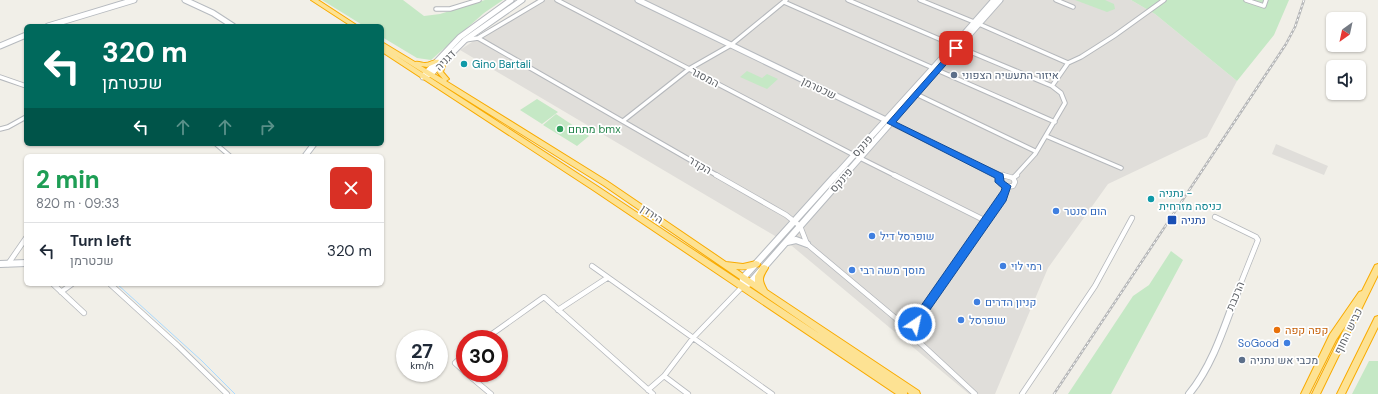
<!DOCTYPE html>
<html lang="en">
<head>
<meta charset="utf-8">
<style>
	body { margin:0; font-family:"DM Sans",Heebo,sans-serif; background:#f6f6f7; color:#1f2937; height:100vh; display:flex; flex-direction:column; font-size:15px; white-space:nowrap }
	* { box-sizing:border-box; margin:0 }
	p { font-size:13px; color:#747a83 }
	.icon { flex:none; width:22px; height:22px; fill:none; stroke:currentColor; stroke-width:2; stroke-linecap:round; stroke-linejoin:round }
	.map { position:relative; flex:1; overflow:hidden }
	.panel { position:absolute; left:24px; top:154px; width:360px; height:132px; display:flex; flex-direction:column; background:#fff; border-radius:6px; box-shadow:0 1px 3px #0004 }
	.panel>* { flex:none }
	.top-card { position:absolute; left:24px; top:24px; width:360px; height:122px; border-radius:6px; box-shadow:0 1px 3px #0004; background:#00695c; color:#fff; overflow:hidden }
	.needle { width:26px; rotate:213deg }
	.controls { position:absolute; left:1326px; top:12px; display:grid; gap:8px }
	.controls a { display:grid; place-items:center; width:40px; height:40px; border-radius:6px; background:#fff; box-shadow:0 1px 3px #0004; font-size:20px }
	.speed { position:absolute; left:396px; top:330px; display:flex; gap:8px; font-size:20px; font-weight:700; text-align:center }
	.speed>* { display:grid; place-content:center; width:52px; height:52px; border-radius:50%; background:#fff; box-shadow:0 1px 3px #0004; line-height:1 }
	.speed small { font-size:10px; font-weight:400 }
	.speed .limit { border:6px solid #d22; background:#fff; color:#111 }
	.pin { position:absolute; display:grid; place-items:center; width:34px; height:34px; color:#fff; margin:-17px; border-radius:8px; box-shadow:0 2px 6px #0006 }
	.me { position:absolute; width:44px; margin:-22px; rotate:34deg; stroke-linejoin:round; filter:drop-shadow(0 0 3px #0008) }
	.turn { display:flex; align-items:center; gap:14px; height:84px; padding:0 12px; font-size:18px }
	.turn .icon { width:52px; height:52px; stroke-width:2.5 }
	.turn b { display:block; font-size:28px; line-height:34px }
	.lanes { display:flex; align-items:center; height:38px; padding:0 12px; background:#0003; justify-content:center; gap:20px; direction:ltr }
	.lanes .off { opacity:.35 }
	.round { display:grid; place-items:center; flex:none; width:42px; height:42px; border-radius:6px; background:#f6f6f7 }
	.headline { display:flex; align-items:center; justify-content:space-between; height:68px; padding:0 12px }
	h1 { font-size:24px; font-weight:800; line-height:30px; color:#1e9e55 }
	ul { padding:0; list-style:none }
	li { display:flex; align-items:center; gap:12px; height:56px; padding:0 12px; border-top:1px solid #e0e1e3 }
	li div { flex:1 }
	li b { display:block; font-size:15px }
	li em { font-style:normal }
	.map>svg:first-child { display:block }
	.industrial { fill:#e0deda }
	.green { fill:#c5e8c5 }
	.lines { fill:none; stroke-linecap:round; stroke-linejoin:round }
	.stream { stroke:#aadaff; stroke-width:1 }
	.street-far1-casing { stroke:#b5b8bc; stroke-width:5.5 }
	.street-casing { stroke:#b5b8bc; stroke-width:6 }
	.secondary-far1-casing { stroke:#b6babf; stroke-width:7 }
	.secondary-casing { stroke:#b6babf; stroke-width:8 }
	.highway-casing { stroke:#f9ab00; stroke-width:2 }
	.street-far1 { stroke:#fff; stroke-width:3.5 }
	.street { stroke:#fff; stroke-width:4.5 }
	.secondary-far1 { stroke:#fff; stroke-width:5 }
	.secondary { stroke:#fff; stroke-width:6 }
	.highway { fill:#fde293; fill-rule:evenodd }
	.rail-casing { stroke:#b6b7b8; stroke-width:2.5 }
	.rail { stroke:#fff; stroke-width:1; stroke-dasharray:2.5; stroke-linecap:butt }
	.route { fill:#1a73e8; stroke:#114b97 }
	.culture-dot { fill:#0f9aa8; stroke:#fff; stroke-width:1.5 }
	.service-dot { fill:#5c6f8a; stroke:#fff; stroke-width:1.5 }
	.leisure-dot { fill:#2e9e5b; stroke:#fff; stroke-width:1.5 }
	.shop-dot { fill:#3f7fe0; stroke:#fff; stroke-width:1.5 }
	.transit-dot { fill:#1a4fb4; stroke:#fff; stroke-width:1.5 }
	.food-dot { fill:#e8710a; stroke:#fff; stroke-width:1.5 }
	.labels { text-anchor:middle; stroke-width:3.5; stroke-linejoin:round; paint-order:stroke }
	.street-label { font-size:11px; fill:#5f6368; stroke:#fff }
	.culture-label { font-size:11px; fill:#0d838f; stroke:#fff; text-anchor:start }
	.service-label { font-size:11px; fill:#4e5e75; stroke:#fff; text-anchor:start }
	.leisure-label { font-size:11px; fill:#27864d; stroke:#fff; text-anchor:start }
	.shop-label { font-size:11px; fill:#366cbe; stroke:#fff; text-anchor:start }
	.transit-label { font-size:11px; fill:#164399; stroke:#fff; text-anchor:start }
	.food-label { font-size:11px; fill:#c56008; stroke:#fff; text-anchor:start }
</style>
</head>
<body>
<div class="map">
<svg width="1378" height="394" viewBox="0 0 1378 394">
	<rect width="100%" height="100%" fill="#f1efe8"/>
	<!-- industrial -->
	<path class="industrial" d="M536 0H1131L1155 14 1237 81 1207 137 1108 184 1048 268 995 394H969L792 246 460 50Z
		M1276 144 1328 166 1324 175 1272 154Z"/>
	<!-- green -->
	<path class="green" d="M322 0H403L424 16 440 14 485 0H503L484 13 431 60 417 58 382 37V26H364Z
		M1075 0H1105L1114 4 1115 9 1107 12Z
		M1131 0H1289L1274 35 1237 81 1155 14Z
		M747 71 762 78 767 74 778 79 767 89 740 77Z
		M537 99 558 112 542 124 520 110Z
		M556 114 589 136 577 146 543 125Z
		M1171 251 1183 260 1111 394H1068L1133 296 1149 285Z
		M1369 361H1378V394H1352Z"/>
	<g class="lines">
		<!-- stream -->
		<path class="stream" d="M117 284 202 361 235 394"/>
		<defs>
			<path id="street-far1" d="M557 0 854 155
				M848 0 951 44
				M920 0 974 22
				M1056 0 1073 7
				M1246 0 1264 6 1266 0
				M784 2 933 68
				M436 9H450L479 0
				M979 24 1068 63
				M478 38 718 176
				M465 40 478 38 542 0
				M961 48 1052 86
				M937 70 1055 122
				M0 77 26 86
				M916 94 1035 151
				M623 121 689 69 731 45 786 0
				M889 122 998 176
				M0 129 8 127 26 117
				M1046 136 1121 168
				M216 144 230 156
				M860 158 896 176
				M1002 176H1006
				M1015 176 1035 154 1065 103 1061 93 1052 86 1068 63 1081 57 1114 36 1164 0"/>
			<path id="street" d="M716 175 786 215 800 226 807 244 899 321
				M894 175 986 221
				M996 175 1000 177
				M1003 175 999 178 1001 184 1006 187 1013 186 1015 182 1013 178 1003 175
				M1013 178 1017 175
				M1215 217 1256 237 1258 240 1240 285
				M8 264 26 238
				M592 266 772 394
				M53 284 84 313
				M110 284 178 346 227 394
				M61 292 72 284
				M558 310 607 278
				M915 323 909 316H902L899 319V323L904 328 913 327 1002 199 1006 187
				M904 328 975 394
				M485 339 544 297 653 394
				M465 354 455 363 465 372
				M466 373 491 394
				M664 376 688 394
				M648 390 664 376 693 338 742 287
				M1022 394 1095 286 1132 218"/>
			<path id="secondary-far1" d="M185 0 213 13 233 26
				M638 0 886 120
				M48 26 134 0
				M957 42 994 0
				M961 44 1000 0
				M0 46 26 35
				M424 75 460 37 511 0
				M423 77 431 74 465 40 522 0
				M305 156 314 144
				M835 176 952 47
				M844 176 956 49"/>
			<path id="secondary" d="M836 175 743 278 742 287 750 283 845 175
				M787 242 796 240 807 244
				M0 264 26 263
				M1189 394C1214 364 1226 321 1240 285"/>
			<path id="highway" d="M311 0H318L358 26H351Z
				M382 42 415 62C419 61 422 63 425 63 430 63 434 59 439 60V62L427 67 421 66 443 79 437 72 441 61H445L446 62 443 72 449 79 446 81 607 181 726 262 743 264 756 261 759 262 760 264 759 266C751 269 744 270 736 269L755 282V276L761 266 764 265 767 266 768 268C762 278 761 279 767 290L919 391 920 394H909L907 392V394H896L593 190 382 52V47H383H382ZM395 55 603 185 820 334 597 186Z
				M1378 264V275L1320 394H1312L1346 325 1336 340 1309 394H1301L1330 334 1359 292 1362 291 1375 265Z
				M1378 316V327L1345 394H1337L1375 317Z"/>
		</defs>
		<!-- street-far1 casing -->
		<use href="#street-far1" class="street-far1-casing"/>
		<!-- street casing -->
		<use href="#street" class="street-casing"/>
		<!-- secondary-far1 casing -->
		<use href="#secondary-far1" class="secondary-far1-casing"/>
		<!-- secondary casing -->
		<use href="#secondary" class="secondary-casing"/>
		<!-- highway casing -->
		<use href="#highway" class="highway-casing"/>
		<!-- street-far1 -->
		<use href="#street-far1" class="street-far1"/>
		<!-- street -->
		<use href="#street" class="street"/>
		<!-- secondary-far1 -->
		<use href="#secondary-far1" class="secondary-far1"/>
		<!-- secondary -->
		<use href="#secondary" class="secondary"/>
		<!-- highway -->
		<use href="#highway" class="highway"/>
		<defs>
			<path id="rail" d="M1054 394 1286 44 1295 27 1304 0"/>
		</defs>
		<!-- rail casing -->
		<use href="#rail" class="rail-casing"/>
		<!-- rail -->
		<use href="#rail" class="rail"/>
	</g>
	<!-- route -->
	<path class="route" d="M956 46 959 47V50L896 122 1003 174 1004 181 1011 186 1006 201 918 327H911L910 324 911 320 1001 191 1002 188 995 182V178L887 123 954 47Z"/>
	<!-- markers -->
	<g class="culture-dot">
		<circle cx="464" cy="64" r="4"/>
		<circle cx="1151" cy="199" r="4"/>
	</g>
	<g class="service-dot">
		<circle cx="954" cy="75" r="4"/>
		<circle cx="1242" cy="360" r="4"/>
	</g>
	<circle class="leisure-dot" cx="560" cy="129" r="4"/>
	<g class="shop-dot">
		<circle cx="1056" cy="211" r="4"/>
		<circle cx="872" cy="236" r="4"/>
		<circle cx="1003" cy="266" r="4"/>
		<circle cx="852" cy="270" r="4"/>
		<circle cx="977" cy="302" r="4"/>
		<circle cx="961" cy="320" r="4"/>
		<circle cx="1287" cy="343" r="4"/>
	</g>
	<rect class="transit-dot" x="1167" y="215" width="10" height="10" rx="2"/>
	<circle class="food-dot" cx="1277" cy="330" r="4"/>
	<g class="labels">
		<!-- street labels -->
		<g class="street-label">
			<text transform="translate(445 60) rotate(-45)" y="4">דגניה</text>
			<text transform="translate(705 77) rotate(28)" y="4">המסגר</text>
			<text transform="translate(819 88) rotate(26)" y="4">שכטרמן</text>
			<text transform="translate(862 146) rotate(-48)" y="4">פנקס</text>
			<text transform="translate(700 165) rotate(30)" y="4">הקדר</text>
			<text transform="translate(841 180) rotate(-49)" y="4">פינקס</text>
			<text transform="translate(652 214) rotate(34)" y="4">הירדן</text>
			<text transform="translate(1235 296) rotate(-67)" y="4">הרכבת</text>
			<text transform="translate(1348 331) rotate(-64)" y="4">כביש החוף</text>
		</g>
		<!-- culture labels -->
		<g class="culture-label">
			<text x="472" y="68">Gino Bartali</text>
			<text x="1159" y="197">נתניה -<tspan x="1159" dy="13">כניסה מזרחית</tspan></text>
		</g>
		<!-- service labels -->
		<g class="service-label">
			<text x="962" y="79">איזור התעשיה הצפוני</text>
			<text x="1250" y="364">מכבי אש נתניה</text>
		</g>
		<!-- leisure labels -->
		<g class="leisure-label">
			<text x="568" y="133">מתחם bmx</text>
		</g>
		<!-- shop labels -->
		<g class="shop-label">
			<text x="1064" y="215">הום סנטר</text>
			<text x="880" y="240">שופרסל דיל</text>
			<text x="1011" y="270">רמי לוי</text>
			<text x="860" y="274">מוסך משה רבי</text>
			<text x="985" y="306">קניון הדרים</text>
			<text x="969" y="324">שופרסל</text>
			<text x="1279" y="347" text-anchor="end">SoGood</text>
		</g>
		<!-- transit labels -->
		<g class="transit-label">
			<text x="1181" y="224">נתניה</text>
		</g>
		<!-- food labels -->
		<g class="food-label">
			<text x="1285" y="334">קפה קפה</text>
		</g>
	</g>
</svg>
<div class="controls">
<a><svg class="needle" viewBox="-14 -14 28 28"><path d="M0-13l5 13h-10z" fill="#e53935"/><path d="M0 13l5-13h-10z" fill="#747a83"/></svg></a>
<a><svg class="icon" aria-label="sound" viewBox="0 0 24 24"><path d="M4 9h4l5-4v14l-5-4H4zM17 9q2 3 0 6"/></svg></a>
</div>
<div class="speed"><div>27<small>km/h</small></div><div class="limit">30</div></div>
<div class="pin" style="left:956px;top:48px;background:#d93025"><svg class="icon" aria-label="arrive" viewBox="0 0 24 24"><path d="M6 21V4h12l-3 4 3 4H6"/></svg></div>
<svg class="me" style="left:915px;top:324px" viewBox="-20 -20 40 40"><circle r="17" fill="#1a73e8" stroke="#fff" stroke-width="3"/><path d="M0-11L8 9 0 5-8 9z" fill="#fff"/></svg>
<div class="top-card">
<div class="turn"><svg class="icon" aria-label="left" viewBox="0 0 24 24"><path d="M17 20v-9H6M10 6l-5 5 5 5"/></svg><div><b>320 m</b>שכטרמן</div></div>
<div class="lanes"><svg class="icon" aria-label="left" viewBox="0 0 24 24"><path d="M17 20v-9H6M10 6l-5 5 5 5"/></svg><svg class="icon off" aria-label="ahead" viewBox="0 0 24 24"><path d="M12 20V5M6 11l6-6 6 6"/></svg><svg class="icon off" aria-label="ahead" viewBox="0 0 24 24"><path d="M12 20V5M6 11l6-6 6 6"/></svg><svg class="icon off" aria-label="right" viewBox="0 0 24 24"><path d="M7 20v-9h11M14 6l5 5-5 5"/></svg></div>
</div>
<section class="panel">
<div class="headline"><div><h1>2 min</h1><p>820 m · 09:33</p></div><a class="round" style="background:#d93025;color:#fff"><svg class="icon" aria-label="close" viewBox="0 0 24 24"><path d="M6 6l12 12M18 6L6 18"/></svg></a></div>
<ul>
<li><svg class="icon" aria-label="left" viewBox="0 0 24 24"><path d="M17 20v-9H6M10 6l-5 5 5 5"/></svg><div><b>Turn left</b><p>שכטרמן</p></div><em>320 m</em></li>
</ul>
</section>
</div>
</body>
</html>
